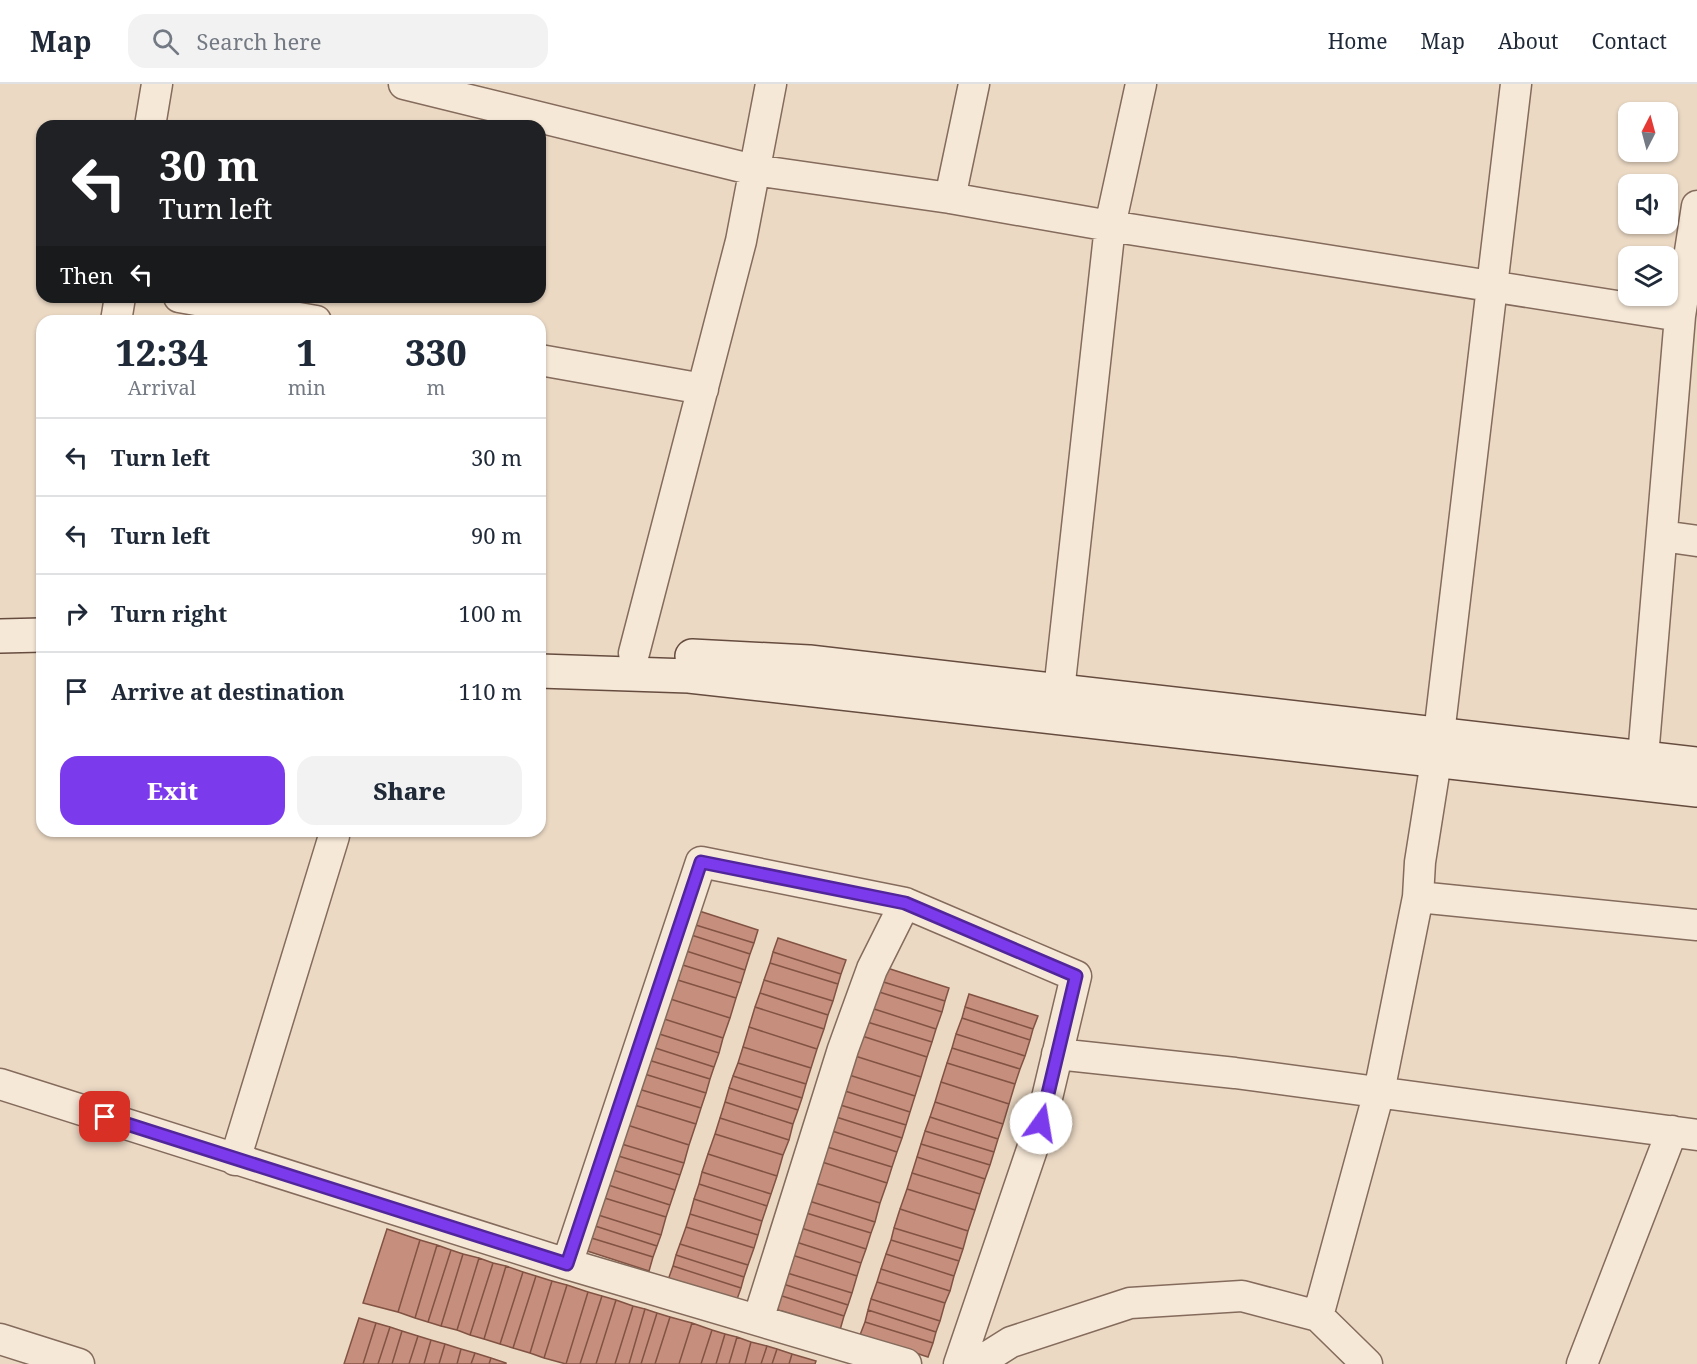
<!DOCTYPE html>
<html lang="en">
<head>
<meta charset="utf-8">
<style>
	body { margin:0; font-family:"Noto Serif",serif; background:#f2f2f3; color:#1f2937; height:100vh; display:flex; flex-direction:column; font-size:22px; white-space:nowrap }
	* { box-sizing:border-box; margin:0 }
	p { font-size:20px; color:#747a83 }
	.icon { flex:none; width:33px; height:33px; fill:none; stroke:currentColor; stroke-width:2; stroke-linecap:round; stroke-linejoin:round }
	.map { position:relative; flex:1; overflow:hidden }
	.panel { position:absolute; left:36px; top:231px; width:510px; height:522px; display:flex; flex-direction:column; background:#fff; border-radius:18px; box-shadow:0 2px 4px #0004 }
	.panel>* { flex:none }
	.guide { position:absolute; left:36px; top:36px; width:510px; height:183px; border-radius:18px; box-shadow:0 2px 4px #0004; background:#202124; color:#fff; overflow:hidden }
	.needle { width:39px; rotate:6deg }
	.fabs { position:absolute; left:1618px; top:18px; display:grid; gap:12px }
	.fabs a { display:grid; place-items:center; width:60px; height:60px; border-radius:12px; background:#fff; box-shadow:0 2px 4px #0004; font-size:30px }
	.pin { position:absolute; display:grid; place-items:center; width:51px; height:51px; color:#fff; margin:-26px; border-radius:12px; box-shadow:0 3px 9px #0006 }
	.me { position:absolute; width:66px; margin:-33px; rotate:13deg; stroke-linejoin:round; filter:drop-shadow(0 0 4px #0008) }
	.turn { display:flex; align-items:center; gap:21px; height:126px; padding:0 24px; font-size:27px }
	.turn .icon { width:78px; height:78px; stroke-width:2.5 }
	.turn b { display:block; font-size:42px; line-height:51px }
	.then { display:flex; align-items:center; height:57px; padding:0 24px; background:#0003; gap:12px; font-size:22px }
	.eta { display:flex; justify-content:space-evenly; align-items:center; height:102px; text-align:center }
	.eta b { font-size:36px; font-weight:800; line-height:42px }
	.action { display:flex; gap:12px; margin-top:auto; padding:12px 24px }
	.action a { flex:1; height:69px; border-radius:18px; background:#7c3aed; color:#fff; font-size:24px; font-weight:800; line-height:69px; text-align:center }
	.action a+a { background:#f2f2f3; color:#1f2937 }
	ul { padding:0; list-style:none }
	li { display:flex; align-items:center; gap:18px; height:78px; padding:0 24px; border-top:2px solid #e0e1e3 }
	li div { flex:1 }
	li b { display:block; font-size:22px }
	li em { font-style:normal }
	header { display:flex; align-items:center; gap:36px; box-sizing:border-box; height:84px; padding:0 30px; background:#fff; border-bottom:2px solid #e0e1e3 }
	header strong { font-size:28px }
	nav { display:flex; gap:33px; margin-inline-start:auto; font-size:21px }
	.search { width:420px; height:54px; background:#f2f2f3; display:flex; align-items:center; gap:15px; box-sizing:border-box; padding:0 21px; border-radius:18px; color:#747a83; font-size:22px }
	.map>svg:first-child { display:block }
	.building { fill:#c68f7d; stroke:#825243; stroke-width:1.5 }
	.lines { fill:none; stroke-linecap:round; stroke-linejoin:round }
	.street-casing { stroke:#846b5c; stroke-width:33 }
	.secondary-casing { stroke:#664c3f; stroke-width:36 }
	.street { stroke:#f6e8d7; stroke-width:30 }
	.secondary { stroke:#f6e8d7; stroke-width:33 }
	.route-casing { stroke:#51269a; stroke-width:15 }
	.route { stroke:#7c3aed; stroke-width:10 }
</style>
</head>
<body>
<header>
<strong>Map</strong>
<div class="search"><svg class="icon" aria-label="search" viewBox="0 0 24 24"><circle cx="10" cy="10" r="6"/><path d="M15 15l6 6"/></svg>Search here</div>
<nav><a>Home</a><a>Map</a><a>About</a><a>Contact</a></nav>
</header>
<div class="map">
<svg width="1697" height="1280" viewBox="0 0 1697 1280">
	<rect width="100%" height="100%" fill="#ebd9c4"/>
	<!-- building -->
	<path class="building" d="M690 824 758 846 754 859 686 838Z
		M686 838 754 859 750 870 682 848Z
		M682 848 750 870 745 886 677 864Z
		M778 854 846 876 841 890 773 868Z
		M677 864 745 886 741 899 673 878Z
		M773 868 841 890 838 900 770 879Z
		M673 878 741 899 736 914 668 893Z
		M770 879 838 900 833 917 764 896Z
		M881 882 949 904 945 917 877 896Z
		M668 893 736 914 730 934 661 912Z
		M764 896 833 917 828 931 760 909Z
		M877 896 945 917 942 928 873 906Z
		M873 906 942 928 936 945 868 923Z
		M760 909 828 931 824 945 755 923Z
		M969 910 1038 932 1033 945 965 923Z
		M661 912 730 934 723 954 655 932Z
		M755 923 824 945 817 965 749 943Z
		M868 923 936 945 932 958 864 937Z
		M965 923 1033 945 1030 956 962 934Z
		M655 932 723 954 719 969 650 947Z
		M962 934 1030 956 1025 972 956 950Z
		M864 937 932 958 927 973 859 951Z
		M749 943 817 965 811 984 743 963Z
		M650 947 719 969 714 983 646 961Z
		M956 950 1025 972 1020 985 952 964Z
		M859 951 927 973 921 993 852 971Z
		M646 961 714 983 710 995 642 974Z
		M743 963 811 984 806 1000 738 979Z
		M952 964 1020 985 1015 1000 947 979Z
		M852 971 921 993 915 1012 846 990Z
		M642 974 710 995 706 1009 638 988Z
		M738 979 806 1000 802 1014 733 992Z
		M947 979 1015 1000 1009 1020 941 998Z
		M638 988 706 1009 701 1024 632 1003Z
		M846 990 915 1012 910 1028 842 1006Z
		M733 992 802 1014 798 1026 729 1004Z
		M941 998 1009 1020 1003 1040 935 1018Z
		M632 1003 701 1024 696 1040 628 1019Z
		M729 1004 798 1026 793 1040 725 1018Z
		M842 1006 910 1028 906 1041 837 1020Z
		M725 1018 793 1040 789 1056 720 1034Z
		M935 1018 1003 1040 998 1055 930 1033Z
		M628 1019 696 1040 689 1061 621 1039Z
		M837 1020 906 1041 902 1054 833 1032Z
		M833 1032 902 1054 897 1068 829 1046Z
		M930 1033 998 1055 994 1068 925 1047Z
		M720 1034 789 1056 783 1071 715 1050Z
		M621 1039 689 1061 684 1079 615 1058Z
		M829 1046 897 1068 892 1083 824 1062Z
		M925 1047 994 1068 990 1081 921 1060Z
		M715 1050 783 1071 777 1092 708 1070Z
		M615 1058 684 1079 680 1091 612 1070Z
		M921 1060 990 1081 985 1095 917 1073Z
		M824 1062 892 1083 887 1099 819 1077Z
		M612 1070 680 1091 675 1106 607 1084Z
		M708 1070 777 1092 771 1110 702 1088Z
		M917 1073 985 1095 980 1110 912 1089Z
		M819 1077 887 1099 880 1119 812 1098Z
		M607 1084 675 1106 670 1121 602 1099Z
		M702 1088 771 1110 767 1122 699 1100Z
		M912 1089 980 1110 975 1126 907 1105Z
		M812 1098 880 1119 875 1138 806 1116Z
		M602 1099 670 1121 666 1133 598 1112Z
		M699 1100 767 1122 762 1137 694 1115Z
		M907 1105 975 1126 968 1147 900 1125Z
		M598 1112 666 1133 661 1151 592 1129Z
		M694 1115 762 1137 758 1151 690 1130Z
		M806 1116 875 1138 871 1149 803 1128Z
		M900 1125 968 1147 963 1165 894 1144Z
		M803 1128 871 1149 866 1165 798 1143Z
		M592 1129 661 1151 657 1162 589 1140Z
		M690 1130 758 1151 754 1164 686 1143Z
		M589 1140 657 1162 653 1173 585 1152Z
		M686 1143 754 1164 748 1181 680 1160Z
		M798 1143 866 1165 861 1179 793 1157Z
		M894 1144 963 1165 959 1177 891 1156Z
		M387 1145 420 1156 398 1228 363 1219Z
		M585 1152 653 1173 649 1187 581 1165Z
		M420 1156 437 1161 415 1234 398 1228Z
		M891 1156 959 1177 954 1192 886 1170Z
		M793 1157 861 1179 857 1192 789 1170Z
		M680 1160 748 1181 744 1193 676 1171Z
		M437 1161 451 1166 428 1238 415 1234Z
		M451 1166 463 1170 441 1242 428 1238Z
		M463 1170 479 1174 457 1246 441 1242Z
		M789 1170 857 1192 852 1209 784 1188Z
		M886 1170 954 1192 950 1207 881 1185Z
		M676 1171 744 1193 741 1204 673 1182Z
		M479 1174 493 1179 470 1251 457 1246Z
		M493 1179 506 1182 484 1255 470 1251Z
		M506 1182 523 1188 500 1260 484 1255Z
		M673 1182 741 1204 736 1218 668 1196Z
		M881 1185 950 1207 945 1219 877 1198Z
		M523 1188 536 1192 513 1264 500 1260Z
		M784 1188 852 1209 848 1221 780 1199Z
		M536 1192 552 1197 530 1269 513 1264Z
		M552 1197 567 1201 544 1274 530 1269Z
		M877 1198 945 1219 940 1237 871 1215Z
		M780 1199 848 1221 844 1232 776 1210Z
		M567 1201 588 1208 566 1280 544 1274Z
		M588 1208 602 1212 580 1280H566Z
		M776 1210 844 1232 840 1246 772 1224Z
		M602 1212 616 1216 596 1280H580Z
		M871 1215 940 1237 936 1248 868 1226Z
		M616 1216 633 1222 615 1280H596Z
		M633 1222 645 1225 629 1280H615Z
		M645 1225 657 1229 641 1280H629Z
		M868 1226 936 1248 933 1259 865 1238Z
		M657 1229 670 1233 655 1280H641Z
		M670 1233 692 1239 679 1280H655Z
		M359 1234 376 1239 363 1280H344Z
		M865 1238 933 1259 928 1273 860 1251Z
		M376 1239 390 1243 378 1280H363Z
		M692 1239 712 1246 701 1280H679Z
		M390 1243 402 1247 392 1280H378Z
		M712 1246 725 1250 716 1280H701Z
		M402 1247 418 1252 409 1280H392Z
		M725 1250 737 1253 729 1280H716Z
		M418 1252 431 1256 424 1280H409Z
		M737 1253 751 1258 745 1280H729Z
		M431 1256 445 1260 439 1280H424Z
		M751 1258 767 1262 761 1280H745Z
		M445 1260 461 1265 457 1280H439Z
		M767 1262 777 1265 772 1280H761Z
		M461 1265 475 1269 471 1280H457Z
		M777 1265 792 1270 789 1280H772Z
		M475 1269 491 1274 489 1280H471Z
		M792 1270 816 1277 815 1280H789Z
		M491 1274 506 1279V1280H489Z"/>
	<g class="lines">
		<defs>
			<path id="street" d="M404 0 754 86 950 114 1110 142 1680 232 1643 673
				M150 42 157 0
				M950 114 974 0
				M179 213 316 237
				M1680 232 1697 122
				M116 237 120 213
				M540 276 703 305
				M1662 452 1697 457
				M634 569 741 157 771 0
				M1059 607 1110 142 1141 0
				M1439 650 1516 0
				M1418 813 1697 841
				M1057 970 1235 989 1697 1051
				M0 1000 567 1180 906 1280
				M235 1076 334 752
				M567 1180 701 778 905 819
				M1318 1232 1379 1008 1418 813 1420 778 1436 677
				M758 1236 843 965 872 885 905 819 1076 892 1041 1039 959 1280
				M0 1255 79 1280
				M976 1280 1011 1258 1130 1219 1242 1212 1318 1232 1367 1280
				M1582 1280 1672 1047"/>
			<path id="secondary" d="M0 552 42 551
				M692 572 809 578 1697 680
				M540 587 689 592 1697 706"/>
		</defs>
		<!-- street casing -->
		<use href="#street" class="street-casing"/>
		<!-- secondary casing -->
		<use href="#secondary" class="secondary-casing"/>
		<!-- street -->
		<use href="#street" class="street"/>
		<!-- secondary -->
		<use href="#secondary" class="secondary"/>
	</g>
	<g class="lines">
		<defs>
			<path id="route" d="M105 1033 567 1180 701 778 905 819 1076 892 1041 1039"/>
		</defs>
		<!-- route casing -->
		<use href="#route" class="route-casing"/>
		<!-- route -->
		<use href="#route" class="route"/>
	</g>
</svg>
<div class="fabs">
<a><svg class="needle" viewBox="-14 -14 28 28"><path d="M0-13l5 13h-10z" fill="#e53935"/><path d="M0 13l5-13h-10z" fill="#747a83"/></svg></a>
<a><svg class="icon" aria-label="sound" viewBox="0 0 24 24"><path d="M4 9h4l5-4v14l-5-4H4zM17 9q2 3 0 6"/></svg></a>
<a><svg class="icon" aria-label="layers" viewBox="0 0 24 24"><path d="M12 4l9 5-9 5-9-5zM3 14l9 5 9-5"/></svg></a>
</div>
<div class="pin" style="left:105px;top:1033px;background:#d93025"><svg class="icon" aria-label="arrive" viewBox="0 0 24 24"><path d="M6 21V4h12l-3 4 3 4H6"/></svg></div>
<svg class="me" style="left:1041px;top:1039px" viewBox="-20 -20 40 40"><circle r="19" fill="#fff"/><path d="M0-13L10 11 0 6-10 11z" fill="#7c3aed"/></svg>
<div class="guide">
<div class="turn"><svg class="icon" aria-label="left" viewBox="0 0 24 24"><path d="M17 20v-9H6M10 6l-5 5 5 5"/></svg><div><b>30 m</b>Turn left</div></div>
<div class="then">Then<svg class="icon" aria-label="left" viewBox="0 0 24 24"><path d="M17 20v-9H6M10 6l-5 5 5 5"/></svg></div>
</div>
<section class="panel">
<div class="eta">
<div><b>12:34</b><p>Arrival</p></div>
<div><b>1</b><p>min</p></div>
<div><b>330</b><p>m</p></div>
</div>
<ul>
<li><svg class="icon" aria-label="left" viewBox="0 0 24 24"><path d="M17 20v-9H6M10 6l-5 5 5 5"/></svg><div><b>Turn left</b></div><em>30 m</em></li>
<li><svg class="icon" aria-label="left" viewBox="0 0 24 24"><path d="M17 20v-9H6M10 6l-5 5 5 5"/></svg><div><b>Turn left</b></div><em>90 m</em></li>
<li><svg class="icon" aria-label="right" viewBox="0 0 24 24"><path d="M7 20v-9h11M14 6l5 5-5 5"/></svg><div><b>Turn right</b></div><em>100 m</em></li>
<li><svg class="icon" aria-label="arrive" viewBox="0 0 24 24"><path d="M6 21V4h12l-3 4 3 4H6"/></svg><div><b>Arrive at destination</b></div><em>110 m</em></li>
</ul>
<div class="action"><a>Exit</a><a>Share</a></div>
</section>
</div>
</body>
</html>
